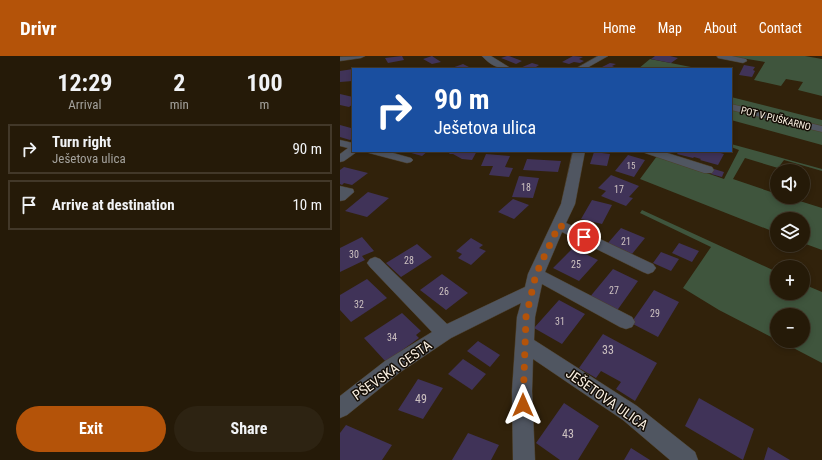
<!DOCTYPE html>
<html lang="en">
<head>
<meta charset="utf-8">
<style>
	body { margin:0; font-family:"Roboto Condensed",sans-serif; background:#2d2312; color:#f1f3f6; height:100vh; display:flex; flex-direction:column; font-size:15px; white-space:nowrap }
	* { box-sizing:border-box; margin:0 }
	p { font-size:13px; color:#a3a19c }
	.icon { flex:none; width:22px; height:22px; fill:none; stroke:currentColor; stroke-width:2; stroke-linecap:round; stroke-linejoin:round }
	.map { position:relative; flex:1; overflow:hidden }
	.panel { display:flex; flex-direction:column; background:#251a08; width:340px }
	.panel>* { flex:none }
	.hud { position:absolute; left:12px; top:12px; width:380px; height:84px; border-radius:0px; box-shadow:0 2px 6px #0003,0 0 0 1px #423829; background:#1a4fa0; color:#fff; overflow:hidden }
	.controls { position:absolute; left:430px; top:108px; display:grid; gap:8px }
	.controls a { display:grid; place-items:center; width:40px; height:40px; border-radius:50%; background:#251a08; box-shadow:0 2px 6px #0003,0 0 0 1px #423829; font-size:20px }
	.pin { position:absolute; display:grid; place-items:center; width:34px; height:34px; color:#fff; margin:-17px; border:2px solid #fff; border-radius:50%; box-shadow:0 1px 4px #0007 }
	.me { position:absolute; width:44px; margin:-22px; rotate:0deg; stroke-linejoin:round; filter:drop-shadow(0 0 3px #0008) }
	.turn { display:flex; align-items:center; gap:14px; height:84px; padding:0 16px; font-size:18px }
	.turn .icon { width:52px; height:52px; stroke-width:2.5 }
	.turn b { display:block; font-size:28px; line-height:34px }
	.eta { display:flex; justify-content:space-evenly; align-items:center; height:68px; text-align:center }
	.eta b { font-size:24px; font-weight:700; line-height:28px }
	.primary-button { display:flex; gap:8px; margin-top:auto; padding:8px 16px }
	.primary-button a { flex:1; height:46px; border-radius:24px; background:#b45309; color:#fff; font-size:16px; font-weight:700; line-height:46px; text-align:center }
	.primary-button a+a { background:#2d2312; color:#f1f3f6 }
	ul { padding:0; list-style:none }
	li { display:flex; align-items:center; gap:12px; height:50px; margin:0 8px 6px; padding:0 8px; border:2px solid #423829; border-radius:0px }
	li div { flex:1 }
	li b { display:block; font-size:15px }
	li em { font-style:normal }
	header { display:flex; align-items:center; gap:24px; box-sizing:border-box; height:56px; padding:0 20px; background:#b45309; color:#fff }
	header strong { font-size:19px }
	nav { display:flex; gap:22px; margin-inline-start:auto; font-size:14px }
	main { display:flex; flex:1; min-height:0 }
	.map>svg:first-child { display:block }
	.green { fill:#3f553d }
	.building { fill:#403358 }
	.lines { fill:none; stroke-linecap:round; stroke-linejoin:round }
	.minor-casing { stroke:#4d3f29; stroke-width:1 }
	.minor { fill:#505661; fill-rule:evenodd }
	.route { stroke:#b45309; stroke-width:7; stroke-dasharray:0 12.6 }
	.labels { text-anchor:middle; stroke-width:3; stroke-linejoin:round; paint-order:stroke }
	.far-number-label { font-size:9px; fill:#ccc1c0 }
	.far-street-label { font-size:10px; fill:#faf0e2; stroke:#140d05 }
	.number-label { font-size:10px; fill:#ccc1c0 }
	.near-number-label { font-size:12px; fill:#ccc1c0 }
	.near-street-label { font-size:14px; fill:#faf0e2; stroke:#140d05 }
</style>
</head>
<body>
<header>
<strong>Drivr</strong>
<nav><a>Home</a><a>Map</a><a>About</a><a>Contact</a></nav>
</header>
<main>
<section class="panel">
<div class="eta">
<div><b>12:29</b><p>Arrival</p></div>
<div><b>2</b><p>min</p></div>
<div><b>100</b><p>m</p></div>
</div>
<ul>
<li><svg class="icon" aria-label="right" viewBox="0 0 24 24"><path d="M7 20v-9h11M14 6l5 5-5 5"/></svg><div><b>Turn right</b><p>Ješetova ulica</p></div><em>90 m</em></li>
<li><svg class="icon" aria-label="arrive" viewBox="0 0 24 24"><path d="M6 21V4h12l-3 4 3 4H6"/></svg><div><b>Arrive at destination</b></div><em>10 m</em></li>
</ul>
<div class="primary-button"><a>Exit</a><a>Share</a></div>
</section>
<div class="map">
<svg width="482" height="404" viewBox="0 0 482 404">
	<rect width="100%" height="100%" fill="#31220b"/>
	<!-- green -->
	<path class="green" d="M389 0H465L482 3V40L458 34 463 26 446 23 441 30 414 24 425 6Z
		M310 3 351 11 349 13H298Z
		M391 41 482 64V70L391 49Z
		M391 53 482 75V89L391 64Z
		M391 88 482 113V115L444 104 438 112 405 102 393 123 437 138V141H447L482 152V194L463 187V163H437V177L300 123 317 100 384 123 399 94 391 91Z
		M302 154 437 216V237H463V228L482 236V307L440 285H463V259H437V284L379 254 343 232 371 191 300 157Z"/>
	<!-- building -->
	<path class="building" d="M62 0 64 4 48 7 45 2Z
		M92 0 101 6 92 8 83 3Z
		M167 0H169L182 5 176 8 161 2Z
		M233 0 243 1 239 3 244 5 240 7 234 6 229 8 222 6Z
		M315 0H330L338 2 331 7 311 3Z
		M192 7 199 9 193 13 180 12Z
		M270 7 276 8 272 10 279 13 260 12Z
		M123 8 133 13H109Z
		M404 9 415 11 413 14 415 15 412 21 399 19Z
		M13 13V25L0 26V15Z
		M0 38 13 41V48L9 51 0 49Z
		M0 69 11 72 13 70V82L10 84 0 81Z
		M64 95H88L82 100Z
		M111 95H137L132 104 122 103 113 98H109Z
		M339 95H374L384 98 378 109 360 104 361 103 354 101 353 102 337 98Z
		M254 96 270 98 267 110 250 108Z
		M146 98 170 100 165 111 173 112 169 121 149 119 153 110H141Z
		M288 99 305 104 294 121 275 115Z
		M187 103 221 105 218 116 183 114Z
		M4 111 28 117 12 129 4 127 2 129 0 128V114Z
		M374 113 384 116 382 121 371 118Z
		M271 119 299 130 289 141 293 142 286 150 261 140 266 135 258 132Z
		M179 120 199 122 193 142 172 141Z
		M28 136 49 142 27 161 5 155Z
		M173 143 189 149 174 163 158 156Z
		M252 144 272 149 262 168 241 163Z
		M281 172 305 182 292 198 268 187Z
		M22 181 34 195 22 200 25 204 0 216V192Z
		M131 182 143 189 139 192 146 195 131 209 118 202 122 198 116 195Z
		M339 187 359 195 352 206 332 197Z
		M77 188 92 201 61 221 46 207Z
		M233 192 258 204 239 225 213 212Z
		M321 196 339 203 331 215 313 207Z
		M273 213 298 225 276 256 249 242Z
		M102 218 128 237 106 254 80 234Z
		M27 223 47 242 11 266 0 254V239Z
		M314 234 339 246 318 281 291 267Z
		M219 244 245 258 222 288 194 272Z
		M62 257 81 275 76 279 79 282 46 306 24 282Z
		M263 278 317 307 295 345 276 333 281 326 261 315 256 322 239 312Z
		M138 285 160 299 150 311 127 295Z
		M123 303 146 318 132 334 108 318Z
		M78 323 103 332 83 363 58 354Z
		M359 342 414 373 403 404 345 370Z
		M224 347 259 370 238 404H220L196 387Z
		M6 369 52 389 42 404H0V377Z
		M128 377 159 389 151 404H112Z
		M428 391 450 404H424Z
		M291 392 310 404H284Z"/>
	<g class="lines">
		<defs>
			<path id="minor" d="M25 0 21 2 0 5V1Z
				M142 0H151L172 13C159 13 151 10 142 0Z
				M258 0H268L245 13H235Z
				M377 0H392L406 3 407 5 403 7 378 2Z
				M391 48 482 70V76L391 54Z
				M0 84 13 87V95H18L4 105 0 106V98L8 92 0 90Z
				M27 95H46L71 102 73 104 71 106 67 107 29 97Z
				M233 95H245L235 148 226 167 313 208 316 212 313 216 308 218 303 216 222 176 205 216 292 261 295 266 292 271 286 273 280 271 202 228 195 261 194 284 297 350 355 396 358 404H330L283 364 193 303 192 335 195 404H173L172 335 177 261 181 247 111 282 59 317 7 359 0 362V340L45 305 92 276 30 211 27 207 30 203 35 201 40 203 107 268 185 231 188 218 221 148Z
				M303 95H321L372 111 374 114 372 117H364L305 97Z
				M0 130 13 133 14 136 5 144 0 145Z"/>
		</defs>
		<!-- minor casing -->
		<use href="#minor" class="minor-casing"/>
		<!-- minor -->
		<use href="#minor" class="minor"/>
	</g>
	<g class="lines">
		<!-- route -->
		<path class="route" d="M183 349 186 261 196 218 219 169 244 181"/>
	</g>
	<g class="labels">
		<!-- far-number labels -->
		<g class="far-number-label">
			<text x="291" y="113">15</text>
		</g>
		<!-- far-street labels -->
		<g class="far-street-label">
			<text transform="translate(436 62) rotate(14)" y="4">POT V PUŠKARNO</text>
		</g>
		<!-- number labels -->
		<g class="number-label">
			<text x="186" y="135">18</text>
			<text x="279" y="137">17</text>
			<text x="286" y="189">21</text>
			<text x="14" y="202">30</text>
			<text x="69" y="208">28</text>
			<text x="236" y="212">25</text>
			<text x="274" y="238">27</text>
			<text x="104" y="239">26</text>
			<text x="19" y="252">32</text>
			<text x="315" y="261">29</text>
			<text x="220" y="269">31</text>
			<text x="52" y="285">34</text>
		</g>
		<!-- near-number labels -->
		<g class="near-number-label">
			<text x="268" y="298">33</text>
			<text x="81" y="347">49</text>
			<text x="228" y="382">43</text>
		</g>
		<!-- near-street labels -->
		<g class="near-street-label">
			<text transform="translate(52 314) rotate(-35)" y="5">PŠEVSKA CESTA</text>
			<text transform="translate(267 343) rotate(35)" y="5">JEŠETOVA ULICA</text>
		</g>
	</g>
</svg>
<div class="controls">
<a><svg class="icon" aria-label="sound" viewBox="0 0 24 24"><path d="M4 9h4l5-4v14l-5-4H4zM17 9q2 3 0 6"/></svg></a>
<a><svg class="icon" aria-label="layers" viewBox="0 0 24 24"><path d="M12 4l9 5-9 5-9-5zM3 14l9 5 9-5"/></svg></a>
<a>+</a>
<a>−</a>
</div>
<div class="pin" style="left:244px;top:181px;background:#d93025"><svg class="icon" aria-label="arrive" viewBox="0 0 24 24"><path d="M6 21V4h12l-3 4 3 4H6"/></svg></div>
<svg class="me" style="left:183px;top:349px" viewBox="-20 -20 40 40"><path d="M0-17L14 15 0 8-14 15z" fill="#b45309" stroke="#fff" stroke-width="4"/></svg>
<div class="hud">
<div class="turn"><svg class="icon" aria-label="right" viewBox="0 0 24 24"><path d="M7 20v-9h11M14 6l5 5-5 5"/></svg><div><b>90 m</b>Ješetova ulica</div></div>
</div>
</div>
</main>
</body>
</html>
